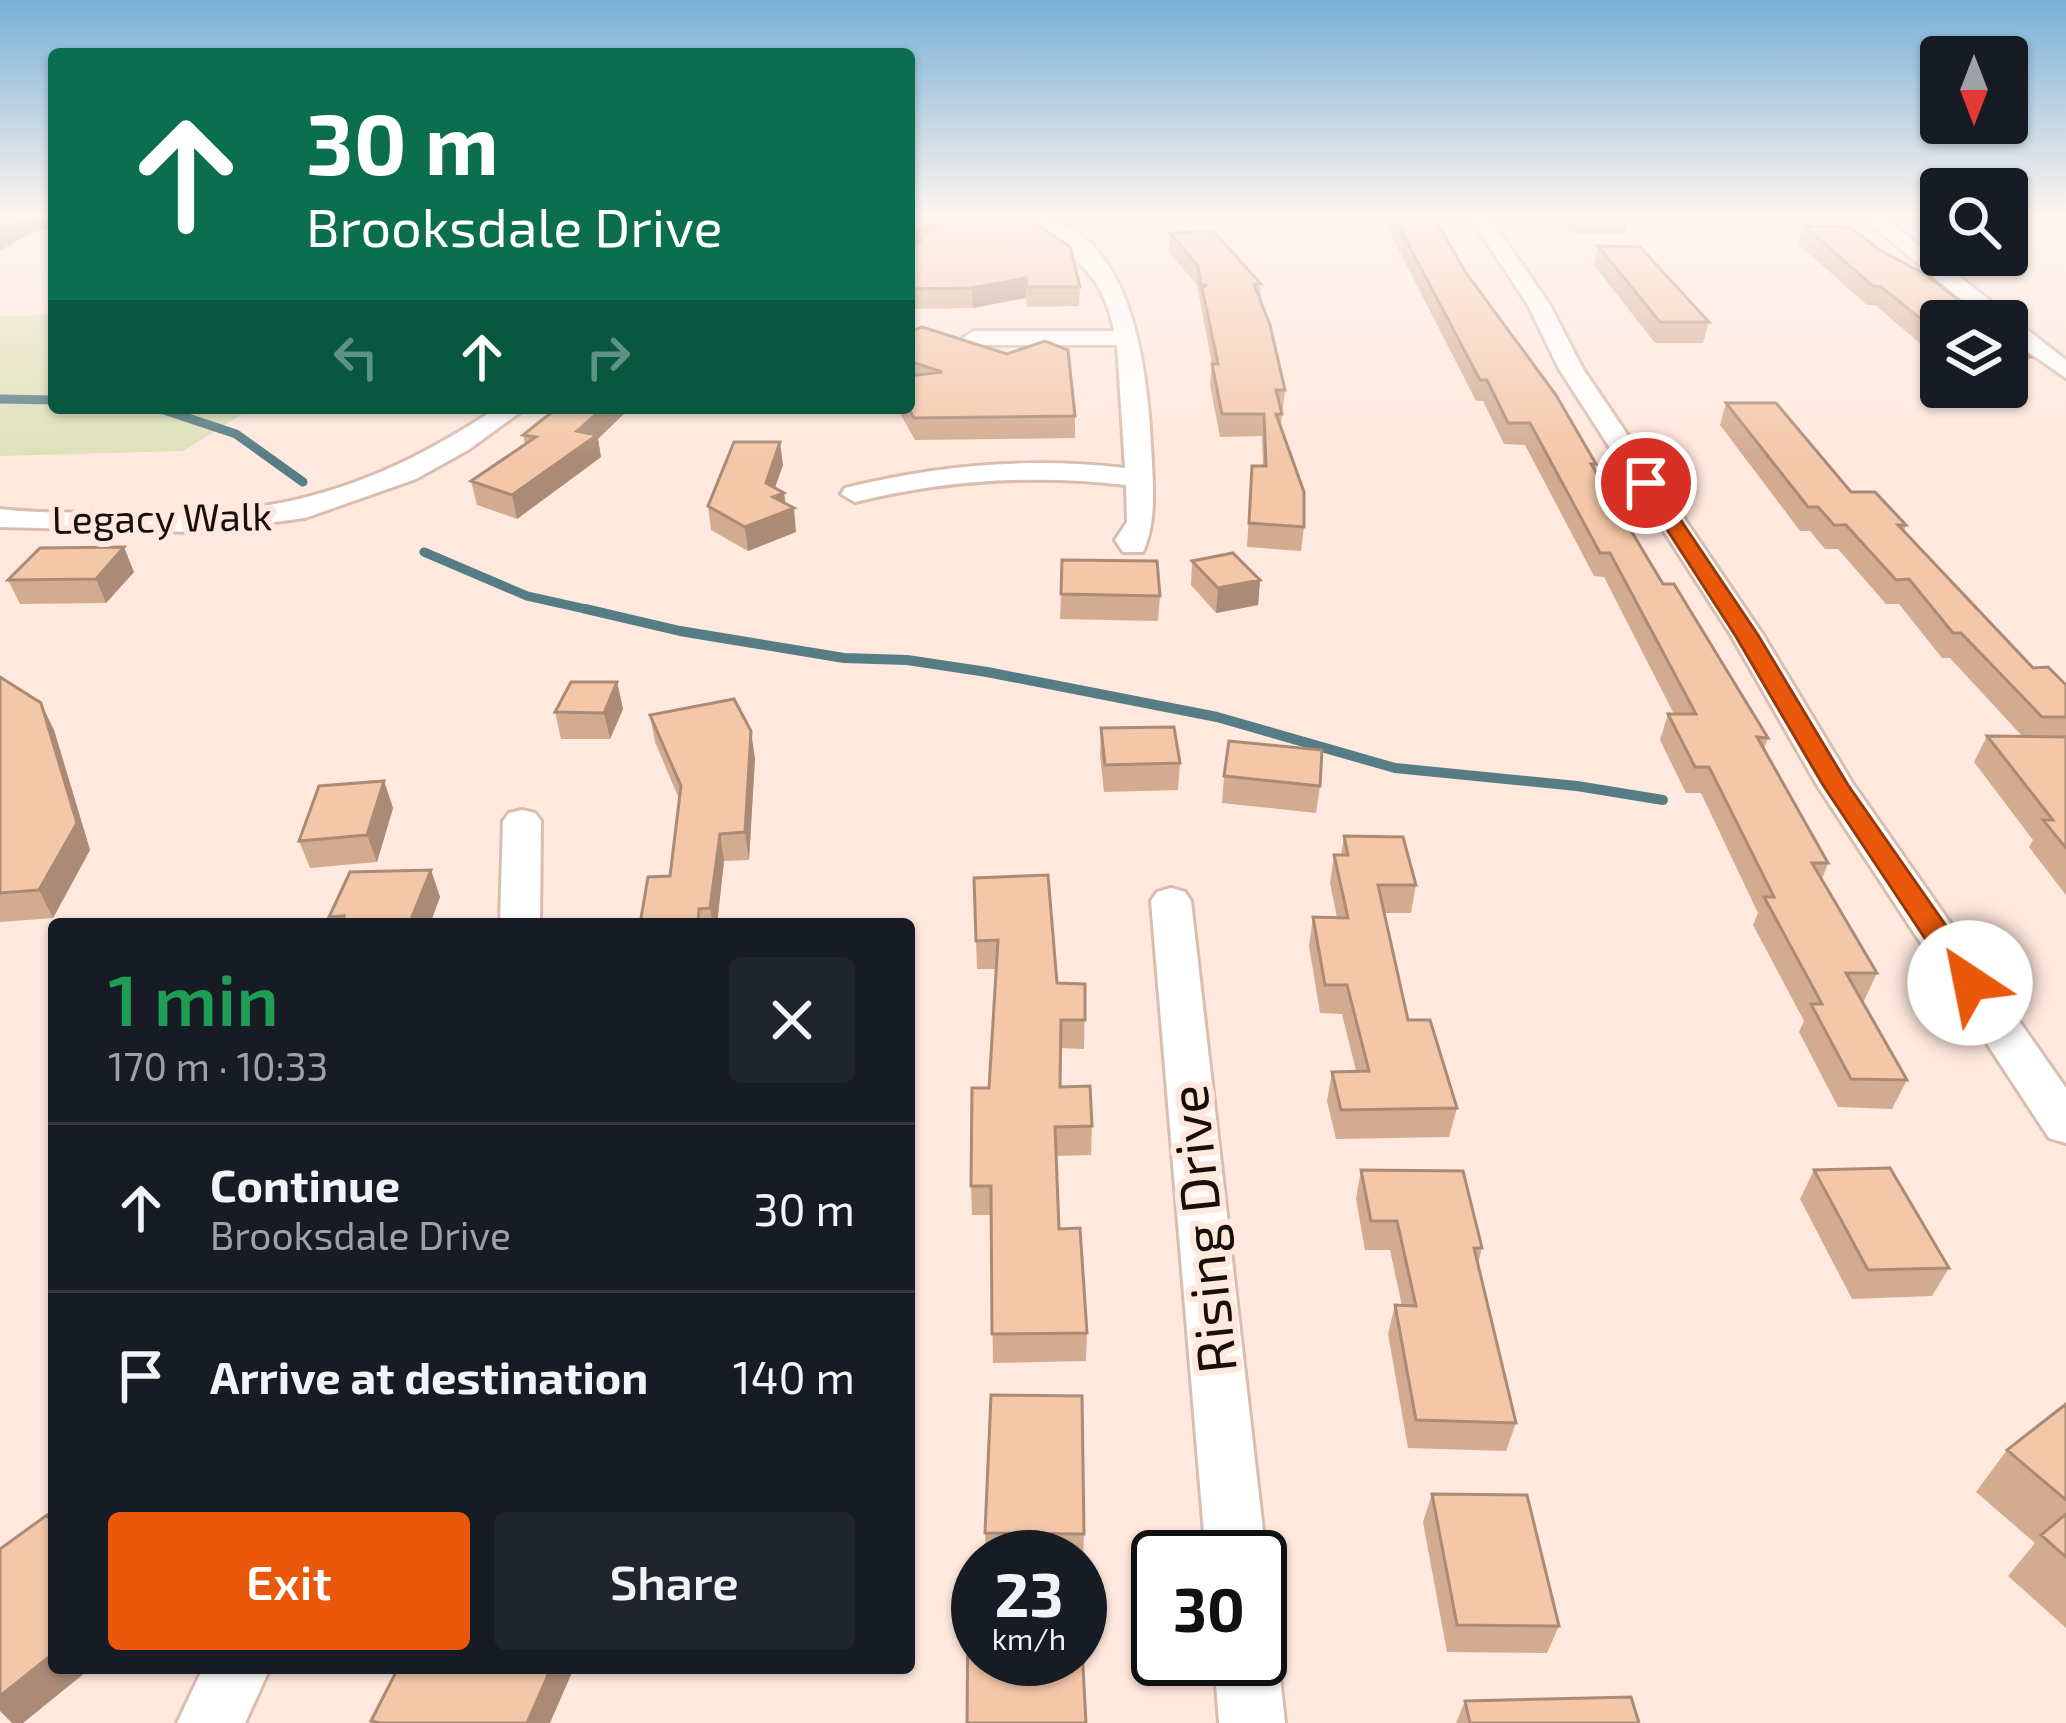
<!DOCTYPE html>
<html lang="en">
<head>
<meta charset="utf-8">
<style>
	body { margin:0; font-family:"Exo 2",sans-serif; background:#20242c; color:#f1f3f6; height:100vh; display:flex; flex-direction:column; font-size:45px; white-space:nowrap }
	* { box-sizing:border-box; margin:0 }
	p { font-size:39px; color:#9ea1a6 }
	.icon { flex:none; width:66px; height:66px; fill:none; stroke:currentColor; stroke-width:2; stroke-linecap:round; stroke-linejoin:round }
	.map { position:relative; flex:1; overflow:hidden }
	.side { position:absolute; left:48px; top:918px; width:867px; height:756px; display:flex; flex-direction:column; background:#171b24; border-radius:12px; box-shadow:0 3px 9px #0004 }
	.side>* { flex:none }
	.top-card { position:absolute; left:48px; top:48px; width:867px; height:366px; border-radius:12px; box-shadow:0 3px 9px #0004; background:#0b6e4f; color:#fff; overflow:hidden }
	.needle { width:78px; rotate:180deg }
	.tools { position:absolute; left:1920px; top:36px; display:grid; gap:24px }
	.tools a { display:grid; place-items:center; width:108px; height:108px; border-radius:12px; background:#171b24; box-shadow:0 3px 9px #0004; font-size:60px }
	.speed { position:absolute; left:951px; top:1530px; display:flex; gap:24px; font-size:60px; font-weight:700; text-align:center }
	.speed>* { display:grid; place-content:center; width:156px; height:156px; border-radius:50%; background:#171b24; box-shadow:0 3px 9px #0004; line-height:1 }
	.speed small { font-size:30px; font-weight:400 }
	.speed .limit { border:6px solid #111; border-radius:18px; background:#fff; color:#111 }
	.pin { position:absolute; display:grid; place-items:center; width:102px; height:102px; color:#fff; margin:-51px; border:6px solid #fff; border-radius:50%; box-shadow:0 3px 12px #0007 }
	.me { position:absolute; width:132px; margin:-66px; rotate:326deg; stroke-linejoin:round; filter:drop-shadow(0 0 9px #0008) }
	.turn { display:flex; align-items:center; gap:42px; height:252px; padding:0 60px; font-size:54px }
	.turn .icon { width:156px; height:156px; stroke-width:2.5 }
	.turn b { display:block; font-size:84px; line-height:102px }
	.lanes { display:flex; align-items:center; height:114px; padding:0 60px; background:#0003; justify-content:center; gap:60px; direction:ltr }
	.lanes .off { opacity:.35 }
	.round { display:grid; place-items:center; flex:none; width:126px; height:126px; border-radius:12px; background:#20242c }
	.headline { display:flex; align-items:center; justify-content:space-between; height:204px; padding:0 60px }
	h1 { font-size:72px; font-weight:600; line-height:90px; color:#1e9e55 }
	.primary-button { display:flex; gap:24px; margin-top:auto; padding:24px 60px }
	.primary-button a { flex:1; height:138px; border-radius:12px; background:#ea580c; color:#fff; font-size:48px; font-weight:600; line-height:138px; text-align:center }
	.primary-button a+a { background:#20242c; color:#f1f3f6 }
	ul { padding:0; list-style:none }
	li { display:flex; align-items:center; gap:36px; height:168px; padding:0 60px; border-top:3px solid #363941 }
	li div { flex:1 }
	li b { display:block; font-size:45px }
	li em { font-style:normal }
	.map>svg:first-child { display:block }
	.green { fill:#dee1b9 }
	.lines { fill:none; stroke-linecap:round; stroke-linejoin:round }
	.stream-far1 { stroke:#567c86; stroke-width:9 }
	.stream { stroke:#567c86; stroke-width:10 }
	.minor-casing { stroke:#d9beb0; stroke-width:6 }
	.minor { fill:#fff; fill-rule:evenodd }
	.wall { fill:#d2ab91 }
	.shaded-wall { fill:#ab8b76 }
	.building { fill:#f4c7a9; stroke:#ab8b76; stroke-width:3 }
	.route { fill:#ea580c; stroke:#983908; stroke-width:3 }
	.labels { text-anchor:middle; stroke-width:12; stroke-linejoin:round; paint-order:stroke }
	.far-street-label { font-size:39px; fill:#180f0b; stroke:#ffe8dd }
	.near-street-label { font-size:54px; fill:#180f0b; stroke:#ffe8dd }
</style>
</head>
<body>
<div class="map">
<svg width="2066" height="1723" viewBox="0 0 2066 1723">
	<rect width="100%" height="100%" fill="#ffe8dd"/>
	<!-- green -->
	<path class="green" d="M54 315V408H252L183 451 0 456V316Z"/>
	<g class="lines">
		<!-- stream-far1 -->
		<path class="stream-far1" d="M0 399 54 400
			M158 408 236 434 303 482
			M424 552 527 596 599 612"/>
		<!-- stream -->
		<path class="stream" d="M586 609 680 631 844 658 907 660 987 672 1217 717 1395 768 1577 786 1663 800"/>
		<defs>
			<path id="minor" d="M1024 217C1131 217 1147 366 1151 445 1153 484 1157 521 1143 552H1123L1115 540 1127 522 1126 485C1034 474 945 480 855 502L841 494 845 488C938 465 1030 457 1125 468L1117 345H974L963 338 974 331H1114C1101 264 1067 258 1024 217Z
				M1470 217H1489L1550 305 1583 369 1763 635 1853 784 2066 1088V1143L2049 1138 1817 785 1731 635 1559 369 1528 305Z
				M1862 217H1883L2066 360V378L2007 337V321H1987Z
				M497 408H526L468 450 416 479 305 518 198 532 0 527V509C31 513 62 512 93 513 259 520 357 500 497 408Z
				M522 810 535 813 541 821 540 924H500L503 821 509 813Z
				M1171 888 1185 892 1191 901 1266 1557 1260 1572V1557H1206L1151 901 1157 892Z
				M1260 1633 1269 1636 1278 1659 1285 1723H1219L1214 1659H1260Z
				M203 1668H270L245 1723H177Z"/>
		</defs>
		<!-- minor casing -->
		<use href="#minor" class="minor-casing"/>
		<!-- minor -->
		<use href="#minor" class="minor"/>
	</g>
	<!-- wall -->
	<path class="wall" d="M909 217H1026L1070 247 1080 287 1079 306 1027 307 1026 298 973 308 909 309V220L916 219H909Z
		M1382 217H1434L1466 273 1596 464 1595 470 1663 584 1768 738 1764 749 1828 863 1822 879 1877 973 1864 1001H1862L1907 1080 1892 1109 1838 1107 1799 1032 1804 1021 1753 925 1758 913 1701 793H1686L1660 740 1668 714H1674L1604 577 1594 576 1525 445 1504 444 1483 401H1476Z
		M1558 217H1625L1628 220 1625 234H1573Z
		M1804 226 1941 321V361L1875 305H1867L1798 244Z
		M1170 233 1261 284 1260 299 1285 390 1281 425 1304 527 1301 551 1247 547 1252 466H1263L1262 436 1220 437 1210 385 1212 364 1197 285 1169 252Z
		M1598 246 1709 322 1703 343H1655L1594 265Z
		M909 332 1075 416V438L915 440 897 408H909Z
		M2007 339 2030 357 2022 377H2007Z
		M1726 403 1851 492 1906 525 1904 531 2033 668 2066 685V895L2029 847 2033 840 1974 762 1987 736H2022L1950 658H1942L1899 604H1886L1838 549H1825L1810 531H1800L1720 425Z
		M523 435 598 439 601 457 517 519 477 505 471 481 525 445Z
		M783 465 775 488 784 493 786 504 796 532 748 551 711 530 708 506Z
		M1192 561 1260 580 1258 605 1216 613 1191 585Z
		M134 572 106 603 20 604 8 580Z
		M1061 594 1160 596 1158 621 1060 619Z
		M0 677 54 730 90 850 53 918 0 922Z
		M617 682 623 709 610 739H561L555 712Z
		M650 715 755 758 749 860 724 861 717 924H640L670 876 679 799 655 742Z
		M1101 728 1180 763 1178 790 1104 792 1100 755Z
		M1224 776 1320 786 1316 813 1222 803Z
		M384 781 393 808 377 862 310 868 299 841Z
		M1344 836 1416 885 1411 913H1384L1408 1020 1457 1108 1449 1137 1336 1139 1327 1101 1332 1072 1356 1071 1342 1014 1320 1013 1309 946 1313 917 1337 918 1330 883 1334 855H1341Z
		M431 870 440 897 430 924H332L329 917Z
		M974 878 1057 983 1085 984 1084 1049 1060 1048V1087L1092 1126 1091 1155 1056 1156 1059 1229 1087 1333 1086 1361 993 1363 991 1215H972L971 1186 989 1088 996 969H977Z
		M1361 1170 1482 1248 1478 1264 1516 1423 1506 1451 1408 1448 1388 1334 1395 1305 1402 1306 1390 1250H1365L1356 1199Z
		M1814 1170 1949 1268 1932 1296 1852 1299 1800 1199Z
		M2066 1404V1628L2008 1576 2035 1543 1976 1492 2007 1450Z
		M1432 1494 1559 1626 1547 1653 1447 1652 1423 1522Z
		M985 1533 1084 1534 1083 1561H1080V1557H986Z
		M1465 1701 1639 1723H1456Z"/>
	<!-- shaded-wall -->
	<path class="shaded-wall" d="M23 217H54V227L27 235 0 251V230Z
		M946 217 909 253V234Z
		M1026 278V298L973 308 972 288Z
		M603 408H630L598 439 601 457 517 519 512 495Z
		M780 442 783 465 768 506 766 483Z
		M784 493 786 511 794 508 796 532 748 551 745 527 773 497Z
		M124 547 134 572 106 603 96 579Z
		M1260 580 1258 605 1216 613 1218 588Z
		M617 682 623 709 610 739 604 713Z
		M41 703 54 730 90 850 53 918 39 890Z
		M751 731 755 758 749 860 745 832Z
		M384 781 393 808 377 862 367 835Z
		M720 834 724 861 717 924H713L710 908Z
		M431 870 440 897 430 924H409Z
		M54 1653V1668H91L23 1723H12L0 1711V1696Z
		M551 1668H574L550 1723H527Z"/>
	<!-- building -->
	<path class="building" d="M0 217H23L0 230Z
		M925 217H1026L1070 247 1080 287H1027L1026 278 972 288 909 289V251L946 217 909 234V220Z
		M1394 217H1434L1466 273 1556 395 1596 464H1591L1663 584H1674L1768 738 1757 737 1828 863H1812L1877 973H1846L1907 1080 1851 1079 1811 1004H1822L1764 897H1774L1709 767H1695L1668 714H1696L1610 553H1600L1530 423H1508L1487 380H1480Z
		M1573 217H1625L1628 220H1576Z
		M1804 226 1850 227 1878 249 1928 276 1985 321H1941V335L1881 287 1873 286Z
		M1213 231 1261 284H1254L1270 325 1285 390H1276L1282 414H1276L1304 492V527L1249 523 1252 466H1266L1264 414H1222L1212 364H1218L1202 287 1207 285H1201L1198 266 1170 233Z
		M1598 246 1640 247 1709 322H1660Z
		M922 327 1007 354 1045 341 1068 350 1075 416 914 418 908 408 909 376 942 372 909 361V332Z
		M2007 339 2030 357H2007Z
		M1726 403H1776L1851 492H1875L1906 525H1898L2033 668 2048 667 2066 685V717H2042L1961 633H1953L1909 579 1896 580 1846 525H1834L1818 507H1808Z
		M557 408H603L577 431 597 435 512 495 471 481 536 437 523 435Z
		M734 442H780L766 483 784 493 773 497 794 508 745 527 708 506Z
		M124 547 96 579 8 580 40 548Z
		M1233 553 1260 580 1218 588 1192 561Z
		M1062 560 1157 561 1160 596 1061 594Z
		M0 677 41 703 77 823 39 890 0 893Z
		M571 682H617L604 713 555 712Z
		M734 699 751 731 745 832 720 834 710 908 699 909 698 924H640L648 877 670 876 681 786 650 715Z
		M1174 727 1180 763 1105 765 1101 728Z
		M1987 736 2066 737V848L2043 820H2053Z
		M1229 741 1322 750 1320 786 1224 776Z
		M384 781 367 835 299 841 319 786Z
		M1344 836 1403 837 1416 885H1378L1408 1020H1430L1457 1108 1341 1110 1332 1072 1369 1071 1347 985H1325L1313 917 1348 918 1334 855H1348Z
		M431 870 409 924H341L344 916 329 917 350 872Z
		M1048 875 1057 983 1085 984V1020H1061L1060 1087 1090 1086 1092 1126 1055 1127 1059 1229 1080 1228 1087 1333 992 1334 991 1186H971L972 1088H989L998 940 976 941 974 878Z
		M1890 1168 1949 1268 1868 1270 1814 1170Z
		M1361 1170 1463 1171 1482 1248H1474L1516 1423 1416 1420 1395 1305 1416 1306 1397 1221H1371Z
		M991 1395 1082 1396 1084 1534 985 1533Z
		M2066 1404V1500L2007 1450Z
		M1432 1494 1527 1495 1559 1626 1457 1625Z
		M2066 1514V1557L2041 1535Z
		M47 1515 54 1525V1653L0 1696V1549Z
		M1080 1610 1086 1723H967L968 1613H978V1659H1080Z
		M398 1668H551L527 1723H380L371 1721Z
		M1631 1697 1639 1723H1470L1465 1701Z"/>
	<!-- sky -->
	<linearGradient id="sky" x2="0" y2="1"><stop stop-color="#78b0d6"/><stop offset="0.47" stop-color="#fff5f0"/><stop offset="1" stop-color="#fff5f0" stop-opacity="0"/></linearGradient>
	<rect width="2066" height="458" fill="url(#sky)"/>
	<!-- route -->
	<path class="route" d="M1639 479H1653L1758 635 1848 785 1981 976 1985 983 1981 991H1960L1823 785 1735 635 1637 483Z"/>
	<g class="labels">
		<!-- far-street labels -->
		<g class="far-street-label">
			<text transform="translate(162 518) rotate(-1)" y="14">Legacy Walk</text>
		</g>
		<!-- near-street labels -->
		<g class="near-street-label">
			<text transform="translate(1203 1229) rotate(-96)" y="19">Rising Drive</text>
		</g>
	</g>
</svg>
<div class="tools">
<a><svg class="needle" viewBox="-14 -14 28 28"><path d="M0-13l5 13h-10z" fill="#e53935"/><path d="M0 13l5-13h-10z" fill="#9ea1a6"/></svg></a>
<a><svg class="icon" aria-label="search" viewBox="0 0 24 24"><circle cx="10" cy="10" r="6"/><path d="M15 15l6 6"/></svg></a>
<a><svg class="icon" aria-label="layers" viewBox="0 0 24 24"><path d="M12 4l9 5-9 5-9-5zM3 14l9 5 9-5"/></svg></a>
</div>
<div class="speed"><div>23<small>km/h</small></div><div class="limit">30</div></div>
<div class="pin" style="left:1646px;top:483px;background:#d93025"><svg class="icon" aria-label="arrive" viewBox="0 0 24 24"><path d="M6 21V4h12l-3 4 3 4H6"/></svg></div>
<svg class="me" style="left:1970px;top:983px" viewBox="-20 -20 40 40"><circle r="19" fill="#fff"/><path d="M0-13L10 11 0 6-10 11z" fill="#ea580c"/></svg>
<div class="top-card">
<div class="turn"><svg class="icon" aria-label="ahead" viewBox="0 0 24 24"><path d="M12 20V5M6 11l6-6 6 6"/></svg><div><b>30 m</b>Brooksdale Drive</div></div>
<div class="lanes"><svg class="icon off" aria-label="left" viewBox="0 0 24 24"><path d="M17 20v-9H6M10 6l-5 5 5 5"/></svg><svg class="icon" aria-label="ahead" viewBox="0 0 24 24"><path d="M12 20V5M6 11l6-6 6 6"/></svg><svg class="icon off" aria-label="right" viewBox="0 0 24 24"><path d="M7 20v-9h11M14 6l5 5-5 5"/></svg></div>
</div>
<section class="side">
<div class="headline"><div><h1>1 min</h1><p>170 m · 10:33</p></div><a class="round"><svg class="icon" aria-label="close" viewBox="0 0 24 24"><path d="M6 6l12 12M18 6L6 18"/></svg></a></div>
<ul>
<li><svg class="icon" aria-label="ahead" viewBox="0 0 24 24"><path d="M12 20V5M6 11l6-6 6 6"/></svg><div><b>Continue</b><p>Brooksdale Drive</p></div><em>30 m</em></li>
<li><svg class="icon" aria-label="arrive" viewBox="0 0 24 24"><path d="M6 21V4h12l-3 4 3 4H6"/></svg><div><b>Arrive at destination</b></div><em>140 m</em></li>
</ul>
<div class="primary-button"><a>Exit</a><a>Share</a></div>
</section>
</div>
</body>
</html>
